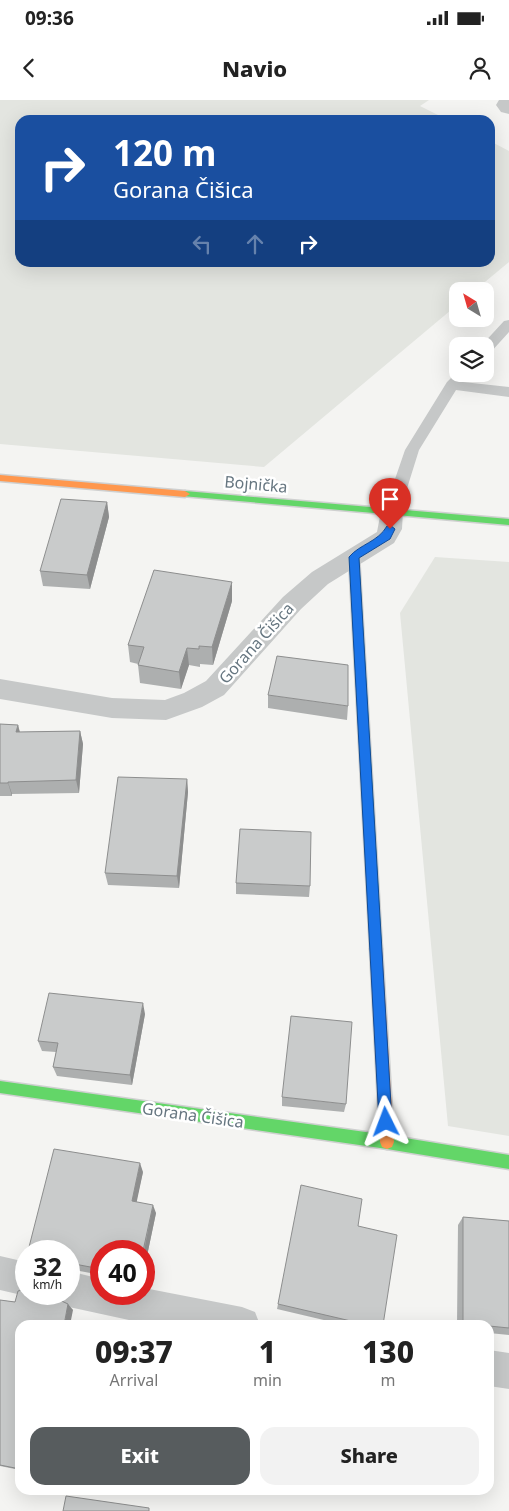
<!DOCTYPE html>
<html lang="en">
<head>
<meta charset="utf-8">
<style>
	body { margin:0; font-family:"Noto Sans",sans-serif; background:#f2f2f2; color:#222; height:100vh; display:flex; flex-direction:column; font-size:19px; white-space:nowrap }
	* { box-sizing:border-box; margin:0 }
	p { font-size:16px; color:#767676 }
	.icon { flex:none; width:28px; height:28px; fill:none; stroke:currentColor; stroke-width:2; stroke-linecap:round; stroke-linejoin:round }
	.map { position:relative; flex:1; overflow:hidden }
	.details { position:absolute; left:15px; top:1220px; width:479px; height:175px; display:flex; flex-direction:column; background:#fff; border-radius:15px; box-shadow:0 5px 20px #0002 }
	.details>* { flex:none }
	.hud { position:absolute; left:15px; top:15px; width:480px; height:152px; border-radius:15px; box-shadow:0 5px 20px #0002; background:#1a4fa0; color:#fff; overflow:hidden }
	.needle { width:32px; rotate:323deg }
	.fabs { position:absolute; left:449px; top:182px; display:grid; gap:10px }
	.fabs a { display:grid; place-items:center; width:45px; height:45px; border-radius:10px; background:#fff; box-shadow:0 5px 20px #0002; font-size:25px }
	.speed { position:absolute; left:15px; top:1140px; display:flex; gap:10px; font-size:25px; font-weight:700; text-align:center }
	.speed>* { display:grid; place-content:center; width:65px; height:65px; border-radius:50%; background:#fff; box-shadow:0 5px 20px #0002; line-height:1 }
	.speed small { font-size:12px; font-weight:400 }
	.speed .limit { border:8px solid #d22; background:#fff; color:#111 }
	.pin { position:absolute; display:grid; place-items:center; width:42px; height:42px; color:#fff; margin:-51px -21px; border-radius:50% 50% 50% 0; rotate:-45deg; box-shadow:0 0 5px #0007 }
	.pin .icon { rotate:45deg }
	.me { position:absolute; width:55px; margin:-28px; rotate:357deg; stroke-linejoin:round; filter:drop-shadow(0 0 4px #0008) }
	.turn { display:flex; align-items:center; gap:18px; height:105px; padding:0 15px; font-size:22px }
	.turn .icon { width:65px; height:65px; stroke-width:2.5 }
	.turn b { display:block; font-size:35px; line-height:42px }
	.lanes { display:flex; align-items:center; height:48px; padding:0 15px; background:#0003; justify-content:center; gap:25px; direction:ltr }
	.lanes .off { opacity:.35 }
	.eta { display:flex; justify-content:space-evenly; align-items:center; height:85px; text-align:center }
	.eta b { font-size:30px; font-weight:800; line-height:35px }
	.action { display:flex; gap:10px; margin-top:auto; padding:10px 15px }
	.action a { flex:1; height:58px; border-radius:15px; background:#575c5e; color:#fff; font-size:20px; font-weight:800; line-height:58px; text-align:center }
	.action a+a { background:#f2f2f2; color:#222 }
	.status { display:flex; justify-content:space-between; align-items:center; height:35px; padding:0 25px; background:#fff; direction:ltr }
	.status svg { height:14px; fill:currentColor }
	header { display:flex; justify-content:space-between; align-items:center; height:65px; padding:0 15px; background:#fff; font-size:22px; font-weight:800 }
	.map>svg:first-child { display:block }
	.green { fill:#e3e5e0 }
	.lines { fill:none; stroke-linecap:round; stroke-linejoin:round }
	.fast-casing { stroke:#cfd0d0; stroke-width:3 }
	.slow-casing { stroke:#cfd0d0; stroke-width:3 }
	.lane { fill:#c6c8c8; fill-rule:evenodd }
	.street { fill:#c6c8c8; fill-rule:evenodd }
	.fast { fill:#63d668; fill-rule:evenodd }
	.slow { fill:#ff974d; fill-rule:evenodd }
	.wall { fill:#adafaf }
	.shaded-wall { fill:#8d8e8e }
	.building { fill:#c9cbcb; stroke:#8d8e8e }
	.route { fill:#1a73e8; stroke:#114b97 }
	.labels { text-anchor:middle; stroke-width:5; stroke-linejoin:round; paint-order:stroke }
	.street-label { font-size:16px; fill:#667680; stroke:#fff }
</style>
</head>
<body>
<div class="status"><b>09:36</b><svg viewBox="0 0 49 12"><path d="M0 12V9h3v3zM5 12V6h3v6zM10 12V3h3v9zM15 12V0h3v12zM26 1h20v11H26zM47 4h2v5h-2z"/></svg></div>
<header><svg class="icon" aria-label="back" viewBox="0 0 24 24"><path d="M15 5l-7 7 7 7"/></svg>Navio<svg class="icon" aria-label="person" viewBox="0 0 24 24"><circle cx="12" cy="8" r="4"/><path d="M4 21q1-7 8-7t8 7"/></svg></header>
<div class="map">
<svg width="509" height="1411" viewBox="0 0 509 1411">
	<rect width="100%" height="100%" fill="#f4f4f2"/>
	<!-- green -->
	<path class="green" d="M0 0H429L420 6 448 20H20V162H490V41L509 51V162L474 191H458L457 205 264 367 0 344Z
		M435 457 509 462V1036L448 1026 400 513Z"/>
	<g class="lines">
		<defs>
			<path id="fast" d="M185 391 509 419V425L182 396 180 394Z
				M354 454 359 457 382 849 380 853 376 855 372 853 370 849 349 457Z
				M0 981 387 1035 509 1055V1069L387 1049 0 993Z"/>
			<path id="slow" d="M0 375 185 391 190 394 185 397 0 381Z
				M376 843 380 845 382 849 394 1042 392 1047 387 1049 382 1047 380 1042 370 849 372 845Z"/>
		</defs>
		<!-- fast casing -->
		<use href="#fast" class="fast-casing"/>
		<!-- slow casing -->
		<use href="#slow" class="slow-casing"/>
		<!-- lane -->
		<path class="lane" d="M499 0H509V14L501 12 496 5Z
			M509 220V232L490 253 485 254V246H481L504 221Z
			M458 271V274H470L463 282 509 287V297L456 290 419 350 400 411 398 415 392 416 386 415 384 411 405 350 447 282Z"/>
		<!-- street -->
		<path class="street" d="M392 403 400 405 403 411 402 429 394 443 328 484 301 509 224 595 202 607 166 620 112 618 0 599V579L112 598 165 600 184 593 206 581 283 497 312 472 377 432 381 411 384 405Z
			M0 1156 26 1162V1194H33L26 1196 0 1190Z
			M69 1171 101 1179V1194H144V1188L242 1207 255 1212 260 1225H152L69 1207 57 1201 53 1194H69Z
			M489 1250 509 1253V1289L489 1286Z"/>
		<!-- fast -->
		<use href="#fast" class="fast"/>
		<!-- slow -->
		<use href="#slow" class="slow"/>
	</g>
	<!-- wall -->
	<path class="wall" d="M107 402 109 417 90 489 43 486 40 471Z
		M232 501 213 565 200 564V567L189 565 181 589 140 583 138 565V564L130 562 128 545Z
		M268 595 348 606 347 620 268 608Z
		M0 624 18 625 20 632 80 631 83 644 79 693 12 694V696H0Z
		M187 679 188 692 179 788 108 785 105 773Z
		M236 783 310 786 309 797 236 794Z
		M145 914 132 985 57 976 53 967 56 952 42 951 38 941Z
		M282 997 346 1004 344 1012 282 1006Z
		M143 1072 136 1102 156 1113 144 1170V1151H101V1175L69 1169V1170V1151Z
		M463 1117 509 1121V1235L489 1233V1225H457L458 1125Z
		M26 1158V1194H51L53 1197 73 1210 20 1225V1370L0 1366V1200L15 1202 25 1189 22 1186Z
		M278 1204 383 1225H345L277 1209Z"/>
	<!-- shaded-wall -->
	<path class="shaded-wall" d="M107 402 109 417 90 489 87 475Z
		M232 482V501L213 565 212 547Z
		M187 548 189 565 181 589 179 572Z
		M18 625 21 638 16 632Z
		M80 631 83 644 79 693 76 680Z
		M187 679 188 692 179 788 177 776Z
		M8 682 12 694V696L8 683Z
		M143 903 145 914 132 985 130 975Z
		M140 1063 143 1072 135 1110 132 1101Z
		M153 1105 156 1113 144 1170V1151Z
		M68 1204 73 1210 70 1225H64Z"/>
	<!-- building -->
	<path class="building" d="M61 399 107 402 87 475 40 471Z
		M154 470 232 482 212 547 199 546V549L187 548 179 572 138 565 144 547 128 545Z
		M277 556 348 565V606L268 595Z
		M0 624 18 625 16 632 80 631 76 680 8 682V683H0Z
		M118 677 187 679 177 776 105 773Z
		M240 729 311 732 310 786 236 783Z
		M49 893 143 903 130 975 53 967 58 943 38 941Z
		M291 916 352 922 346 1004 282 997Z
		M54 1049 140 1063 132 1101 153 1105 143 1151H101V1169L69 1163V1151H28Z
		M301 1085 362 1099 358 1126 397 1135 383 1225H368L278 1204Z
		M463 1117 509 1121V1228L489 1226V1225H480L463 1223Z
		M26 1158V1186H22V1174Z
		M26 1189V1194H50L51 1196 68 1204 64 1225H20V1369L0 1365V1200L15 1202 18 1191Z
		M66 1396 149 1408V1411H63Z"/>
	<!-- route -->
	<path class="route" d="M390 425 395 429 390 439 359 458 392 1022 390 1027 386 1029 381 1027 379 1022 349 457C360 444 378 442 387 426Z"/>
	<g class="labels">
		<!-- street labels -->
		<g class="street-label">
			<text transform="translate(256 384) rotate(5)" y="6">Bojnička</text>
			<text transform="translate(256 543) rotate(-48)" y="6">Gorana Čišica</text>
			<text transform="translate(193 1015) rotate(8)" y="6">Gorana Čišica</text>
		</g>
	</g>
</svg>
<div class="fabs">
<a><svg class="needle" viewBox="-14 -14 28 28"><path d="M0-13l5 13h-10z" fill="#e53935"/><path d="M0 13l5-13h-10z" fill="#767676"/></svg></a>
<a><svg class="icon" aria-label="layers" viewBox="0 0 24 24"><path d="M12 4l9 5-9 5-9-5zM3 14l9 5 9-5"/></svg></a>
</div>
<div class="speed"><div>32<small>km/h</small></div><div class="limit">40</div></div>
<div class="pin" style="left:390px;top:429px;background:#d93025"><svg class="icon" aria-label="arrive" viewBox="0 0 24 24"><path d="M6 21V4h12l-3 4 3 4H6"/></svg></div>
<svg class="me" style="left:386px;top:1022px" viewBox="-20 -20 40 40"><path d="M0-17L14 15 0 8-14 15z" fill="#1a73e8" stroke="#fff" stroke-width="4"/></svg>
<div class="hud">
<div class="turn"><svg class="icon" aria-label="right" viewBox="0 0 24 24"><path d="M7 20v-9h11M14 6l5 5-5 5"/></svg><div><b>120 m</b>Gorana Čišica</div></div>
<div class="lanes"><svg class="icon off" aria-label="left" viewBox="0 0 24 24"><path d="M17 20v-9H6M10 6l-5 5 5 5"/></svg><svg class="icon off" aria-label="ahead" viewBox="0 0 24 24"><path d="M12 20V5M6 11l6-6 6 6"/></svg><svg class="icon" aria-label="right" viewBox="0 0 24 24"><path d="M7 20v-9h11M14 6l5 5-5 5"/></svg></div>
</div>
<section class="details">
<div class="eta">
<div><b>09:37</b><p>Arrival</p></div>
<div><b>1</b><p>min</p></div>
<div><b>130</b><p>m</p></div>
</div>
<div class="action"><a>Exit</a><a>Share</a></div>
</section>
</div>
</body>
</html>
